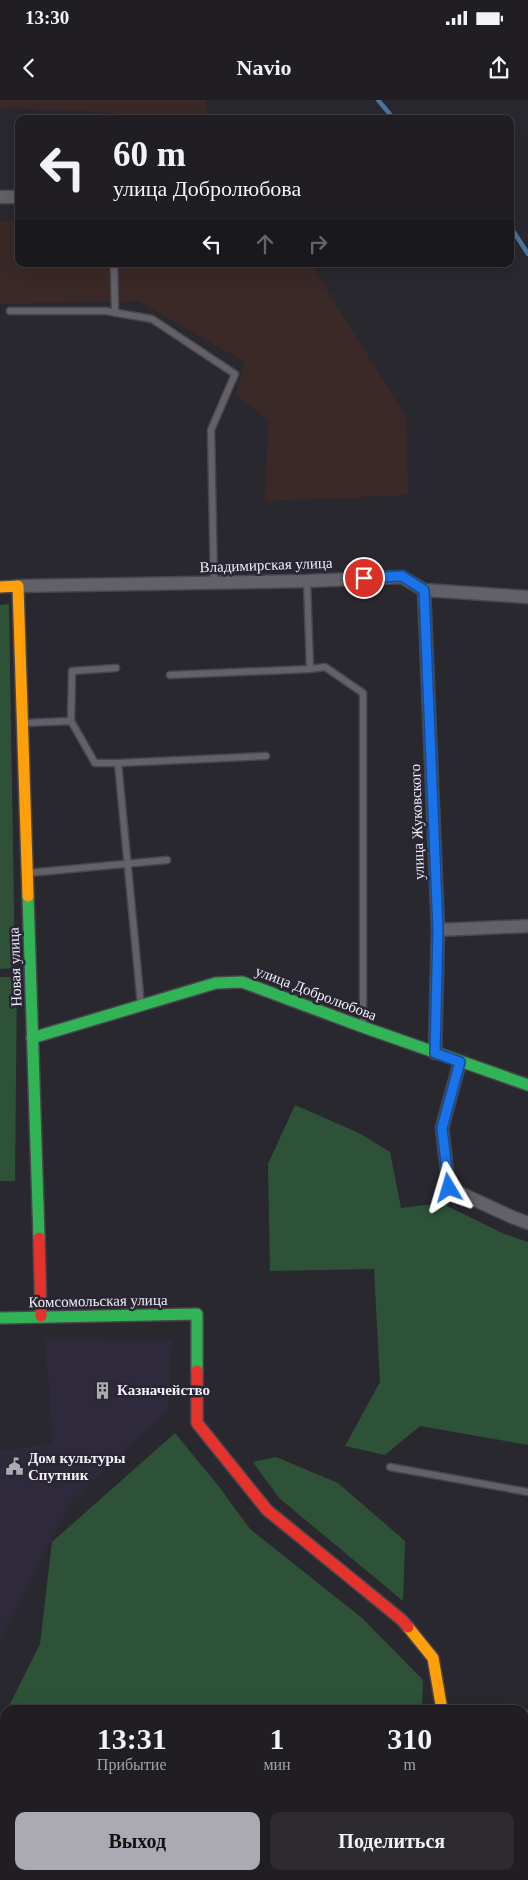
<!DOCTYPE html>
<html lang="ru">
<head>
<meta charset="utf-8">
<style>
	body { margin:0; font-family:"Times New Roman",serif; background:#2d2b30; color:#f1f3f6; height:100vh; display:flex; flex-direction:column; font-size:19px; white-space:nowrap }
	* { box-sizing:border-box; margin:0 }
	p { font-size:16px; color:#a2a2a6 }
	.icon { flex:none; width:28px; height:28px; fill:none; stroke:currentColor; stroke-width:2; stroke-linecap:round; stroke-linejoin:round }
	.map { position:relative; flex:1; overflow:hidden }
	.panel { position:absolute; left:0px; top:1605px; width:529px; height:175px; display:flex; flex-direction:column; background:#201e23; border-radius:15px 15px 0 0; box-shadow:0 5px 20px #0002,0 0 0 1px #3d3c41 }
	.panel>* { flex:none }
	.guide { position:absolute; left:15px; top:15px; width:499px; height:152px; border-radius:10px; box-shadow:0 5px 20px #0002,0 0 0 1px #3d3c41; background:#201e23; color:#f1f3f6; overflow:hidden }
	.pin { position:absolute; display:grid; place-items:center; width:42px; height:42px; color:#fff; margin:-21px; border:2px solid #fff; border-radius:50%; box-shadow:0 1px 5px #0007 }
	.me { position:absolute; width:55px; margin:-28px; rotate:353deg; stroke-linejoin:round; filter:drop-shadow(0 0 4px #0008) }
	.turn { display:flex; align-items:center; gap:18px; height:105px; padding:0 15px; font-size:22px }
	.turn .icon { width:65px; height:65px; stroke-width:2.5 }
	.turn b { display:block; font-size:35px; line-height:42px }
	.lanes { display:flex; align-items:center; height:48px; padding:0 15px; background:#0003; justify-content:center; gap:25px; direction:ltr }
	.lanes .off { opacity:.35 }
	.eta { display:flex; justify-content:space-evenly; align-items:center; height:85px; text-align:center }
	.eta b { font-size:30px; font-weight:600; line-height:35px }
	.cta { display:flex; gap:10px; margin-top:auto; padding:10px 15px }
	.cta a { flex:1; height:58px; border-radius:10px; background:#aba9b1; color:#111; font-size:20px; font-weight:600; line-height:58px; text-align:center }
	.cta a+a { background:#2d2b30; color:#f1f3f6 }
	.status { display:flex; justify-content:space-between; align-items:center; height:35px; padding:0 25px; background:#201e23; direction:ltr }
	.status svg { height:14px; fill:currentColor }
	header { display:flex; justify-content:space-between; align-items:center; height:65px; padding:0 15px; background:#201e23; font-size:22px; font-weight:600 }
	.map>svg:first-child { display:block }
	.built { fill:#2f2a3b }
	.industrial { fill:#3a2926 }
	.green { fill:#2d5238 }
	.lines { fill:none; stroke-linecap:round; stroke-linejoin:round }
	.stream { stroke:#49759f; stroke-width:4.5 }
	.lane-casing { stroke:#47464c; stroke-width:9 }
	.street-casing { stroke:#47464c; stroke-width:15 }
	.fast-casing { stroke:#47464c; stroke-width:14 }
	.slow-casing { stroke:#47464c; stroke-width:14 }
	.jam-casing { stroke:#47464c; stroke-width:14 }
	.lane { stroke:#636167; stroke-width:6 }
	.street { stroke:#636167; stroke-width:12 }
	.fast { stroke:#30b455; stroke-width:11 }
	.slow { stroke:#ff9f0a; stroke-width:11 }
	.jam { stroke:#e5322d; stroke-width:11 }
	.route-casing { stroke:#114b97; stroke-width:12 }
	.route { stroke:#1a73e8; stroke-width:9 }
	.labels { text-anchor:middle; stroke-width:5; stroke-linejoin:round; paint-order:stroke }
	.street-label { font-size:15px; fill:#f0eef7; stroke:#292532 }
	.poi-label { font-size:15px; font-weight:bold; fill:#f0eef7; stroke:#292532; text-anchor:start }
</style>
</head>
<body>
<div class="status"><b>13:30</b><svg viewBox="0 0 49 12"><path d="M0 12V9h3v3zM5 12V6h3v6zM10 12V3h3v9zM15 12V0h3v12zM26 1h20v11H26zM47 4h2v5h-2z"/></svg></div>
<header><svg class="icon" aria-label="back" viewBox="0 0 24 24"><path d="M15 5l-7 7 7 7"/></svg>Navio<svg class="icon" aria-label="share" viewBox="0 0 24 24"><path d="M12 15V3M7 8l5-5 5 5M5 13v7h14v-7"/></svg></header>
<div class="map">
<svg width="528" height="1780" viewBox="0 0 528 1780">
	<rect width="100%" height="100%" fill="#2a282f"/>
	<!-- built -->
	<path class="built" d="M45 1239 172 1240 168 1310 72 1400 0 1539V1351L53 1344Z"/>
	<!-- industrial -->
	<path class="industrial" d="M0 0H206L207 19H153L140 15 82 11 0 8Z
		M0 121H19V164H303L314 169 406 317 408 395 265 401 268 320 236 294 245 262 138 201 0 204Z"/>
	<!-- green -->
	<path class="green" d="M9 504 15 868 0 869V505Z
		M0 877H17L15 1081H0Z
		M295 1005 359 1033 390 1052 401 1108 441 1103 502 1133 528 1142V1345L420 1326 385 1355 345 1346 380 1282 374 1169 270 1171 268 1064Z
		M175 1333 220 1388 250 1429 362 1518 423 1580 422 1610H7L40 1544 52 1442Z
		M276 1357 338 1383 405 1441 403 1501 279 1398 253 1362Z
		M5 1615V1775H448L449 1780H0V1625Z"/>
	<g class="lines">
		<!-- stream -->
		<path class="stream" d="M378 0 394 19
			M510 126 528 154"/>
		<defs>
			<path id="lane" d="M114 164 115 213
				M10 211H106L152 219 235 274 211 330 214 483
				M307 481 310 569
				M170 575 310 569 325 567 363 593V926
				M71 621 95 663H118
				M24 623 71 621 72 571 116 568
				M28 773 167 760
				M141 905 118 663 266 656
				M390 1367 528 1392"/>
			<path id="street" d="M0 97H19
				M18 486 307 481 402 477 424 490 528 497
				M424 490 438 830 435 953
				M438 830 528 826
				M460 962 442 1028 449 1088 512 1117 528 1123
				M524 1617H528
				M468 1775 469 1780"/>
			<path id="fast" d="M28 796 39 1138
				M32 938 216 883 242 882 363 927 528 985
				M0 1218 197 1214V1271"/>
			<path id="slow" d="M0 487 18 486 28 796
				M408 1527 433 1558 442 1610"/>
			<path id="jam" d="M39 1138 41 1216
				M197 1271V1323L267 1410 402 1520 408 1527"/>
		</defs>
		<!-- lane casing -->
		<use href="#lane" class="lane-casing"/>
		<!-- street casing -->
		<use href="#street" class="street-casing"/>
		<!-- fast casing -->
		<use href="#fast" class="fast-casing"/>
		<!-- slow casing -->
		<use href="#slow" class="slow-casing"/>
		<!-- jam casing -->
		<use href="#jam" class="jam-casing"/>
		<!-- lane -->
		<use href="#lane" class="lane"/>
		<!-- street -->
		<use href="#street" class="street"/>
		<!-- fast -->
		<use href="#fast" class="fast"/>
		<!-- slow -->
		<use href="#slow" class="slow"/>
		<!-- jam -->
		<use href="#jam" class="jam"/>
	</g>
	<g class="lines">
		<defs>
			<path id="route" d="M364 478 402 476 424 490 438 830 435 953 460 962 442 1028 449 1088"/>
		</defs>
		<!-- route casing -->
		<use href="#route" class="route-casing"/>
		<!-- route -->
		<use href="#route" class="route"/>
	</g>
	<!-- icons -->
	<defs>
		<symbol id="building-bare" viewBox="-9 -9 18 18"><path d="M-4-6H4V6H1V3H-1V6H-4ZM-2.5-4.3h1.7v1.8h-1.7ZM.8-4.3h1.7v1.8H.8ZM-2.5-1h1.7V.8h-1.7ZM.8-1h1.7V.8H.8Z" fill="#aba9b1" stroke="#292532" stroke-width="2.5" paint-order="stroke"/></symbol>
		<symbol id="civic-bare" viewBox="-9 -9 18 18"><path d="M-.6-6.5H3V-4.5H.6V-3L4-1V1h2V6H-6V1h2V-1L-.6-3ZM-1.2 2.5V6h2.4V2.5Z" fill="#aba9b1" stroke="#292532" stroke-width="2.5" paint-order="stroke"/></symbol>
	</defs>
	<g fill-rule="evenodd">
		<use href="#building-bare" x="90" y="1278" width="25" height="25"/>
		<use href="#civic-bare" x="2" y="1354" width="25" height="25"/>
	</g>
	<g class="labels">
		<!-- street labels -->
		<g class="street-label">
			<text transform="translate(266 465) rotate(-2)" y="5">Владимирская улица</text>
			<text transform="translate(417 722) rotate(-92)" y="5">улица Жуковского</text>
			<text transform="translate(15 867) rotate(-92)" y="5">Новая улица</text>
			<text transform="translate(316 893) rotate(21)" y="5">улица Добролюбова</text>
			<text transform="translate(98 1201) rotate(-1)" y="5">Комсомольская улица</text>
		</g>
		<!-- poi labels -->
		<g class="poi-label">
			<text x="117" y="1295">Казначейство</text>
			<text x="28" y="1363">Дом культуры<tspan x="28" dy="17">Спутник</tspan></text>
		</g>
	</g>
</svg>
<div class="pin" style="left:364px;top:478px;background:#d93025"><svg class="icon" aria-label="arrive" viewBox="0 0 24 24"><path d="M6 21V4h12l-3 4 3 4H6"/></svg></div>
<svg class="me" style="left:449px;top:1088px" viewBox="-20 -20 40 40"><path d="M0-17L14 15 0 8-14 15z" fill="#1a73e8" stroke="#fff" stroke-width="4"/></svg>
<div class="guide">
<div class="turn"><svg class="icon" aria-label="left" viewBox="0 0 24 24"><path d="M17 20v-9H6M10 6l-5 5 5 5"/></svg><div><b>60 m</b>улица Добролюбова</div></div>
<div class="lanes"><svg class="icon" aria-label="left" viewBox="0 0 24 24"><path d="M17 20v-9H6M10 6l-5 5 5 5"/></svg><svg class="icon off" aria-label="ahead" viewBox="0 0 24 24"><path d="M12 20V5M6 11l6-6 6 6"/></svg><svg class="icon off" aria-label="right" viewBox="0 0 24 24"><path d="M7 20v-9h11M14 6l5 5-5 5"/></svg></div>
</div>
<section class="panel">
<div class="eta">
<div><b>13:31</b><p>Прибытие</p></div>
<div><b>1</b><p>мин</p></div>
<div><b>310</b><p>m</p></div>
</div>
<div class="cta"><a>Выход</a><a>Поделиться</a></div>
</section>
</div>
</body>
</html>
